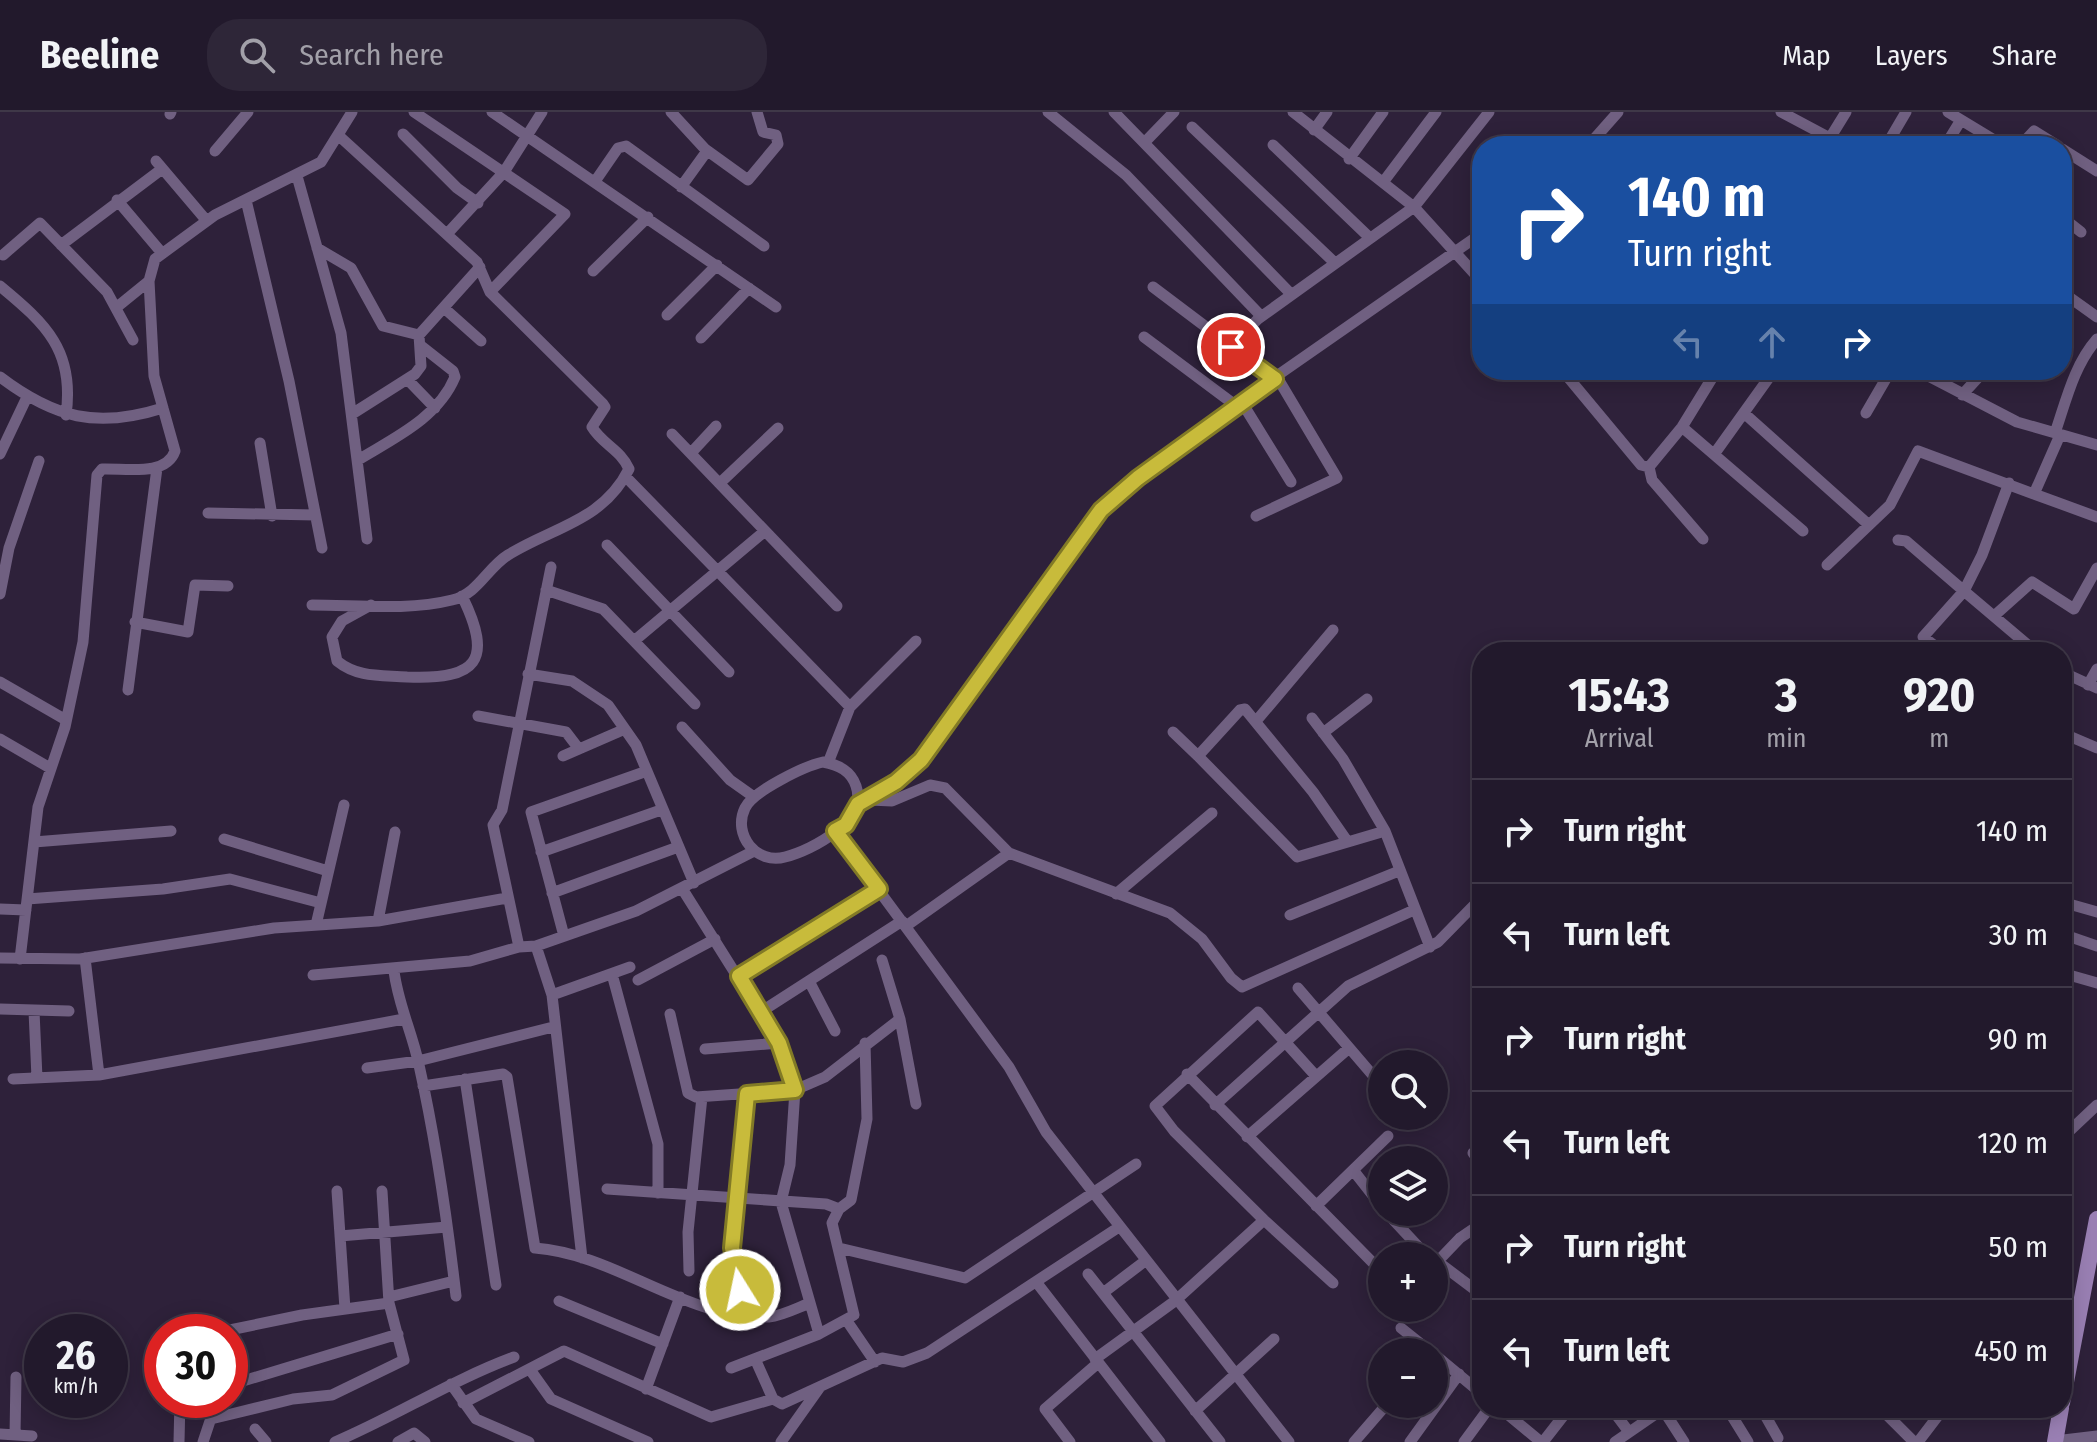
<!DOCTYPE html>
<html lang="en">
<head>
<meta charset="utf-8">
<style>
	body { margin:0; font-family:"Fira Sans Condensed",sans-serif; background:#2e2638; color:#f1f3f6; height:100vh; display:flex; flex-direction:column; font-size:30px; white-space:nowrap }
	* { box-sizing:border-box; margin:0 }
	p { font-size:26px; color:#a2a0a9 }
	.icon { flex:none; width:44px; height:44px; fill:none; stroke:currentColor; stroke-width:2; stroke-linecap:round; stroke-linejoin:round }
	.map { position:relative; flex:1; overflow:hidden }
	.side { position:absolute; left:1472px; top:530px; width:600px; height:776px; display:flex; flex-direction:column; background:#22192c; border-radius:32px; box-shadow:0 4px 20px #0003,0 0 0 2px #3f3848 }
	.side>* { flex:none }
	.banner { position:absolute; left:1472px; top:24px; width:600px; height:244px; border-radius:32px; box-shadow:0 4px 20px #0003,0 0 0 2px #3f3848; background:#1a4fa0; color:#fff; overflow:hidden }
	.fabs { position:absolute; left:1368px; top:938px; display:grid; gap:16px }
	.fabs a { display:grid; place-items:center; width:80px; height:80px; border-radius:50%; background:#22192c; box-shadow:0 4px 20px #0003,0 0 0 2px #3f3848; font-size:40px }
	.speed { position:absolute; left:24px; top:1202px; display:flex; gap:16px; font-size:40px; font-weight:700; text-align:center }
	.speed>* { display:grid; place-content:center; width:104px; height:104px; border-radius:50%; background:#22192c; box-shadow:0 4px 20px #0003,0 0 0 2px #3f3848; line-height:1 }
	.speed small { font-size:20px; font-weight:400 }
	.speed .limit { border:12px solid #d22; background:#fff; color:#111 }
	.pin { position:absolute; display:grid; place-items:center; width:68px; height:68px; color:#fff; margin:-34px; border:4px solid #fff; border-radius:50%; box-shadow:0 2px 8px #0007 }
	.me { position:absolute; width:88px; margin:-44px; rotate:350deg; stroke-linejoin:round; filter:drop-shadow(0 0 6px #0008) }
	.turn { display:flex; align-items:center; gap:28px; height:168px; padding:0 24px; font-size:36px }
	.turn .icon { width:104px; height:104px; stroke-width:2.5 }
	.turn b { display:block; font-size:56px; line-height:68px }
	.lanes { display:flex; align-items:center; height:76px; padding:0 24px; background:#0003; justify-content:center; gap:40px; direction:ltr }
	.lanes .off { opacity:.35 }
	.eta { display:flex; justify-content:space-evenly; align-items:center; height:136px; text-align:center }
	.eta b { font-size:48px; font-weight:700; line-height:56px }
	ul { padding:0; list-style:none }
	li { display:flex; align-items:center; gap:24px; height:104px; padding:0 24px; border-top:2px solid #3f3848 }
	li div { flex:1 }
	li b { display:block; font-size:30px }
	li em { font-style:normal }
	header { display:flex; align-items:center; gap:48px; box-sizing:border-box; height:112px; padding:0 40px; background:#22192c; border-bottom:2px solid #3f3848 }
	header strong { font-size:38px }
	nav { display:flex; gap:44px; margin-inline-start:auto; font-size:28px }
	.search { width:560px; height:72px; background:#2e2638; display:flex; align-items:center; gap:20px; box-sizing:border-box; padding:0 28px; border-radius:32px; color:#a2a0a9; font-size:30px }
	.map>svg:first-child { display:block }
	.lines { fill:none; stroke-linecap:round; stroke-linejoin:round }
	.street { stroke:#706081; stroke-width:11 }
	.secondary { stroke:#997fb3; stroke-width:16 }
	.route-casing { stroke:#827a26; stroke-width:20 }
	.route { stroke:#c8bb3b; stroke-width:14 }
</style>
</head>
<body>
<header>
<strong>Beeline</strong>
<div class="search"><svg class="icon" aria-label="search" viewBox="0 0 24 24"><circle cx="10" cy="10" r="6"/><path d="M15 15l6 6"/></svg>Search here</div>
<nav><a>Map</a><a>Layers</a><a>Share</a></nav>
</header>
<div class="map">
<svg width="2097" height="1330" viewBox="0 0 2097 1330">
	<rect width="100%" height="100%" fill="#2e213a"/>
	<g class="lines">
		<!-- street -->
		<path class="street" d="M414 0 565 102 490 180
			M492 0 776 195
			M671 0 705 37 748 68 778 32 776 23 763 20 757 0
			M1048 0 1126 63 1261 204
			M1114 0 1291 182
			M1293 0 1414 95 1482 170
			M1781 0 1845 34
			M1948 0 2004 34
			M170 2 171 0
			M1192 15 1335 151
			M1314 18 1327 0
			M403 22 457 76 478 91
			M1830 26 1846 0
			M1145 30 1174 0
			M1273 33 1370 126
			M1588 34 1618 0
			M1886 34 1906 0
			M1945 34 1961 8
			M2020 34 2034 19 2058 34
			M2062 37 2097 59
			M215 39 248 0
			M1349 47 1383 0
			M156 49 206 108
			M297 64 341 221 367 427
			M596 68 618 36 626 34 764 134
			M1384 69 1436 0
			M681 75 707 39
			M117 88 161 140
			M246 88 289 269 322 436
			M2062 105 2081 120
			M447 122 504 60 542 0
			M61 133 162 57
			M317 136 351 156 383 214 419 223
			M3 143 40 111 107 180 133 228
			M2062 148 2066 144
			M593 159 648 105
			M0 174C46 212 75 239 66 303
			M1153 175 1275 267
			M2062 180 2097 205
			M117 195 149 169
			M444 196 481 229
			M667 203 717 153
			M1144 225 1235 293
			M701 226 749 176
			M1231 235 1258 207 1414 95 1489 0
			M1562 258 1641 353 1649 355
			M1917 258 2017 310 2097 333
			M0 265C54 306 97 317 163 296
			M407 267 435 296
			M1962 283 1985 258
			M1241 289 1291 370
			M1866 301 1891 258
			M352 302 415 262 421 254 419 223 480 155
			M1745 302 1869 413
			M1682 315 1803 419
			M2055 321C2066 289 2074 253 2097 227
			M672 322 837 494
			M2060 323 2034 382 2097 405
			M260 331 272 404
			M691 341 716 314
			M1715 341 1768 267
			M0 342 27 285
			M358 348C394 326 438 306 455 265L453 259 420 233
			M1649 355 1682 315 1717 258
			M1649 355 1652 368 1703 427
			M625 364 850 595 828 651
			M720 371 778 316
			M2009 371 1982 443 1964 479 2036 540
			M208 401 315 403
			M1256 404 1337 366 1277 265
			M1898 428 1906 429 1964 479 1923 525 1943 540
			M607 433 729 560
			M1827 453 1890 393 1918 339 2034 382
			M546 478 603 497 695 592
			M0 482 9 436 39 349
			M312 493C357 493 408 499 452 488 478 482 487 456 508 443 553 415 603 409 629 357 621 338 602 332 592 315L605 295 603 292 490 180 477 150 338 23
			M371 493 342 509 332 525 337 549C358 566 381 563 407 565 477 568 494 549 462 484
			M1994 504 2032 470 2074 497 2097 456
			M135 510 188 520 195 473 228 474
			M634 529 765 419
			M2062 560 2097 576
			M528 562 572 569 608 593 636 633 694 771
			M0 570 66 608
			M2088 573 2097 557
			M128 578 157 356
			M850 595 916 529
			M478 604 566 620 579 637
			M1312 606 1343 647 1385 719 1430 835
			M1257 608 1333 518
			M682 615 730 668 754 685
			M1173 620 1198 644
			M1323 621 1367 587
			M2062 621 2097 636
			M0 627 50 656
			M563 644 625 617
			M823 650C839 653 851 659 856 674 868 708 813 738 785 745 757 753 732 723 745 696 753 679 805 654 823 650Z
			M870 688 892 689 930 673 945 676 1009 741 1170 801 1202 827 1231 866 1242 875 1414 798
			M858 692 896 670 921 648 1114 385 1235 293 1482 121
			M835 719 1009 955 1046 1020 1289 1330
			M224 727 328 759
			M1347 729 1313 680 1245 597 1240 598 1198 644 1297 745 1385 719
			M34 730 171 719
			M541 740 661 698
			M683 778 779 931 795 978 790 1053 781 1090 819 1222
			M552 781 678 735
			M1116 782 1212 701
			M27 787 163 777 230 767 321 791
			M2062 790 2097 800
			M0 797 26 798
			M1290 803 1399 759
			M378 809 395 720
			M316 813 344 693
			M906 814 1009 741
			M2062 822 2097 834
			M564 824 531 700 647 659
			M536 834 552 883 582 1146
			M519 835 493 713 502 698 551 455
			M0 846 80 847 274 816 378 809 507 786
			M85 846 99 963
			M20 847 38 695 65 615 83 530 97 363 102 357C125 356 166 365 175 339L154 264 149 169 155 147 215 103 321 50 352 0
			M882 848 900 907 916 992
			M394 859C398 892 412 920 419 953 436 1029 447 1106 456 1184
			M2062 861 2097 871
			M612 862 658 1032V1081
			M313 863 470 849 519 835 536 834 636 799 754 739
			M739 864 879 777
			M638 868 715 827
			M809 869 835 919
			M1298 876 1382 974
			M1481 878 1482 879
			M552 883 630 855
			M0 897 69 899
			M34 899 37 966
			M762 899 902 809
			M670 902 688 981 696 985 795 978 825 965 900 907
			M705 937 779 931
			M367 956 418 949 553 915
			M1187 962 1382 1160
			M1315 963 1258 900 1155 994 1174 1019 1264 1108 1333 1171
			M13 967 99 963 404 907
			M465 967 496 1173
			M423 974 503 962 507 965 535 1136C616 1142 686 1208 769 1205 782 1204 797 1196 810 1191
			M1215 993 1348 874 1438 830 1482 785
			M1247 1025 1349 936
			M2062 1026 2097 993
			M1473 1041 1482 1053
			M1353 1058 1382 1095
			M607 1077 826 1092 839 1097
			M337 1079 345 1197
			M1316 1094 1388 1024
			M1386 1100 1427 1144
			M340 1124 447 1115
			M839 1136 965 1166 1136 1052
			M1434 1147 1482 1183
			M1438 1149 1460 1126 1482 1111
			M689 1159 688 1120 702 985
			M1088 1162 1220 1330
			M1037 1171 1160 1330
			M1103 1181 1145 1149
			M389 1185 454 1169
			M559 1189 663 1232
			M1416 1196 1417 1197
			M2062 1197 2079 1198
			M744 1201 732 1136 747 982
			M847 1209 875 1250
			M1401 1216 1431 1240
			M220 1220 302 1203 389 1191
			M1434 1242 1482 1282
			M1095 1247 1175 1189 1264 1108
			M756 1249 773 1287 782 1292 882 1246 903 1250 927 1241 1119 1115
			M731 1256 819 1222 854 1203 832 1111 839 1097 851 1088 867 1007 865 931
			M531 1259 551 1287 648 1330
			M451 1272 476 1307 529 1330
			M230 1273 398 1222
			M646 1277 680 1185
			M463 1291 564 1239 711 1305 773 1287
			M1500 1296 1541 1330
			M1611 1296 1629 1320
			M1662 1296 1684 1330
			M1727 1296 1748 1330
			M1761 1296 1778 1326
			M1880 1296 1914 1330
			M1195 1299 1274 1227
			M211 1307 293 1287 332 1283 404 1248 389 1191 382 1079
			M255 1317 266 1330
			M0 1322 32 1324
			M15 1323 16 1265
			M2055 1329 2097 1324
			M179 1330 180 1288
			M203 1330 217 1288
			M335 1330C396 1304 452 1268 514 1245
			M398 1330 414 1321 425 1330
			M781 1330 820 1275
			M1070 1330 1045 1297 1098 1251
			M1354 1330 1387 1292
			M1410 1330 1459 1262
			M1464 1330 1489 1296
			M1543 1330 1564 1303
			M1615 1330 1663 1297
			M1918 1330 1944 1296"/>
		<!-- secondary -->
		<path class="secondary" d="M2062 1291 2097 1107
			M2055 1330 2061 1296"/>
	</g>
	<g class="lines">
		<defs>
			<path id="route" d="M740 1178 732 1136 747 982 795 978 779 931 739 864 879 777 835 719 846 713 858 692 896 670 921 648 1101 398 1138 366 1275 267 1231 235"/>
		</defs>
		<!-- route casing -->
		<use href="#route" class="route-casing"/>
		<!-- route -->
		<use href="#route" class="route"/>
	</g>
</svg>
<div class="fabs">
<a><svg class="icon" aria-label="search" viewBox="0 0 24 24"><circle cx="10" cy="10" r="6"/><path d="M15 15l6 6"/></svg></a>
<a><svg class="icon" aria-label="layers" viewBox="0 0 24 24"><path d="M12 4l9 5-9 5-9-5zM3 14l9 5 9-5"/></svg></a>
<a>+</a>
<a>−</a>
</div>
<div class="speed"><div>26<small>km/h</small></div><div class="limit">30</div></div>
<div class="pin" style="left:1231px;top:235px;background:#d93025"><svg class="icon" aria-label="arrive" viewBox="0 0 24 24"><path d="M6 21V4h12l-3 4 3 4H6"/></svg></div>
<svg class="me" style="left:740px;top:1178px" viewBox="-20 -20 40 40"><circle r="17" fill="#c8bb3b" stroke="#fff" stroke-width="3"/><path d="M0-11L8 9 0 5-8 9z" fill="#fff"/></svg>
<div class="banner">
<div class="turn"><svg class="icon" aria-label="right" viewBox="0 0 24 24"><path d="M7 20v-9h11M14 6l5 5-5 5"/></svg><div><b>140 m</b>Turn right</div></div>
<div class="lanes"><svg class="icon off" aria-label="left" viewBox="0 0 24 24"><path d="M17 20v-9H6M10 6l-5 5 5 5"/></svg><svg class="icon off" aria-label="ahead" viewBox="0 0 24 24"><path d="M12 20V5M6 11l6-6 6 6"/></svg><svg class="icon" aria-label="right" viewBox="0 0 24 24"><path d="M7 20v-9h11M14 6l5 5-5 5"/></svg></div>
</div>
<section class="side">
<div class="eta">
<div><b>15:43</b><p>Arrival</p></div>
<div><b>3</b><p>min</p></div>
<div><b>920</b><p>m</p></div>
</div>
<ul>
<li><svg class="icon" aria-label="right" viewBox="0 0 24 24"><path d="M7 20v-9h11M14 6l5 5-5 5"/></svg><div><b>Turn right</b></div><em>140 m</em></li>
<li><svg class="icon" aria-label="left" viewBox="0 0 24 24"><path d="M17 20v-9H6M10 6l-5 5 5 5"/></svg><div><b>Turn left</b></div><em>30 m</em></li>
<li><svg class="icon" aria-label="right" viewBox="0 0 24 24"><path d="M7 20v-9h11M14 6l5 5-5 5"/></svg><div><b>Turn right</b></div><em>90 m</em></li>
<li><svg class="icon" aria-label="left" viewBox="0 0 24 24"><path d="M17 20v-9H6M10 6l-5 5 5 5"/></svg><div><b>Turn left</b></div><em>120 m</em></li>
<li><svg class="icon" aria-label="right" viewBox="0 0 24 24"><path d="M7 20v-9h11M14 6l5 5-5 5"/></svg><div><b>Turn right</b></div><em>50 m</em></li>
<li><svg class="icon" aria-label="left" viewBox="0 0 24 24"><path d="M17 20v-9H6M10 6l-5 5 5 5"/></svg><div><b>Turn left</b></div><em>450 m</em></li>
</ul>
</section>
</div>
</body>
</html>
